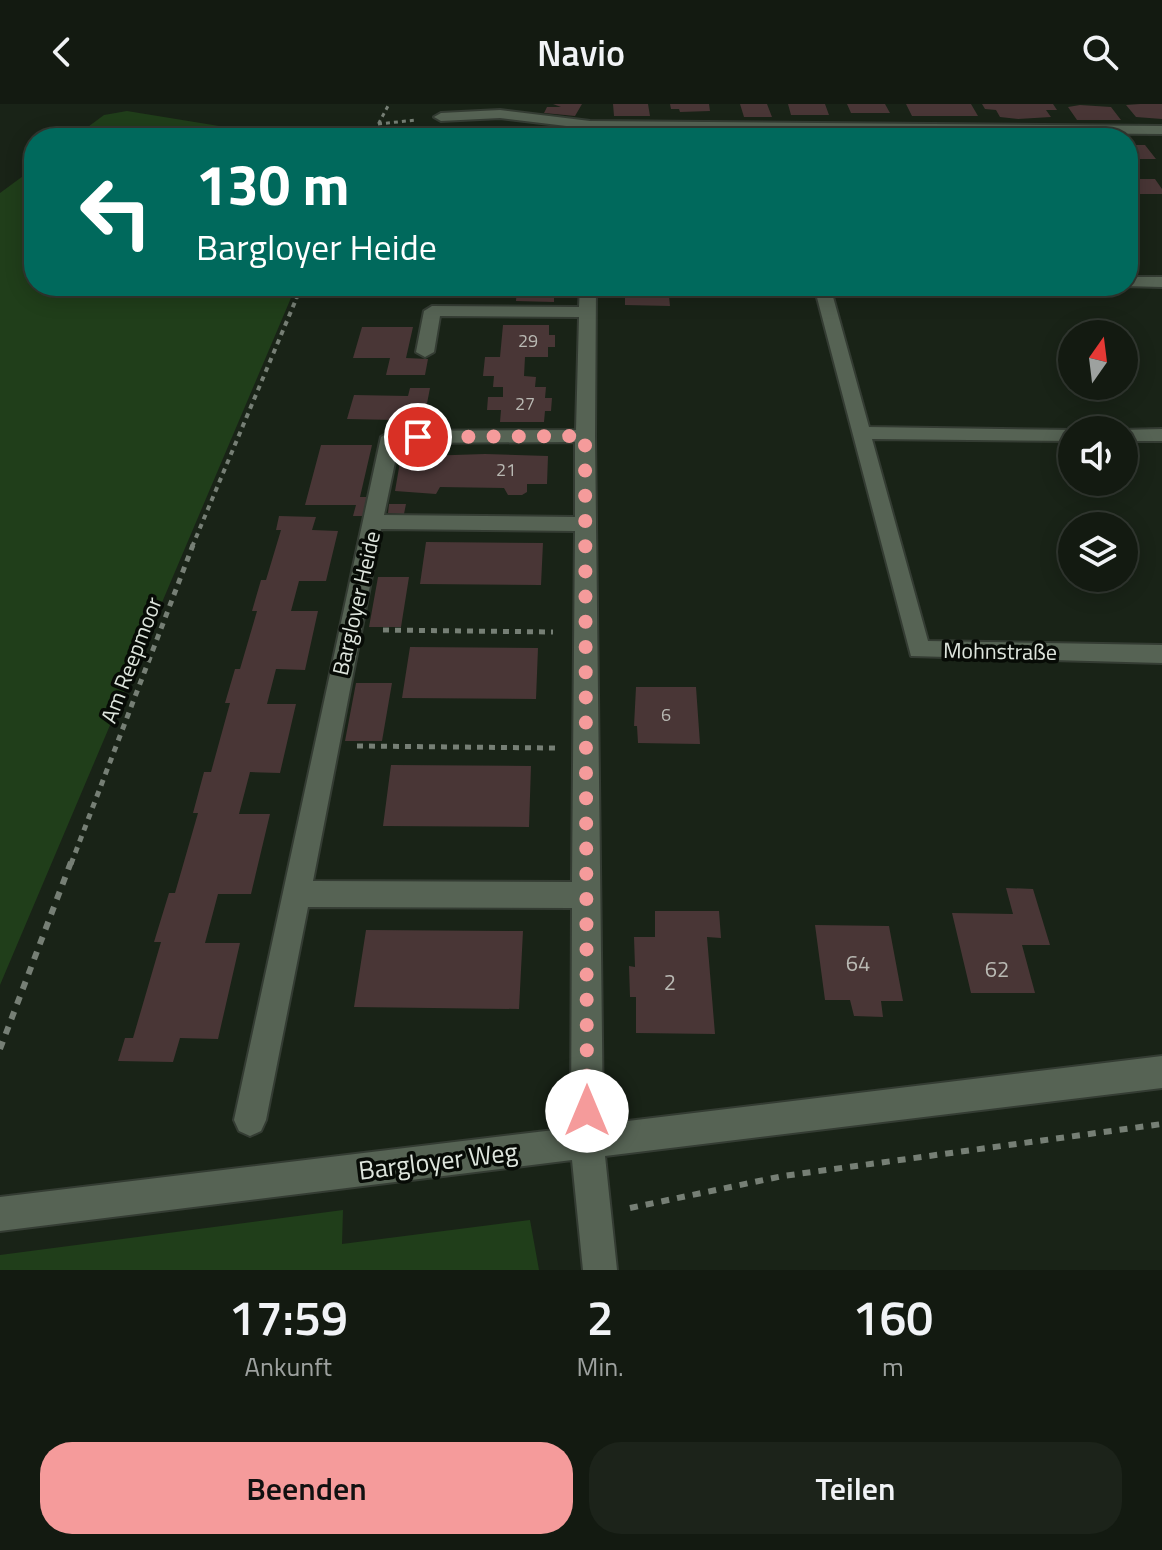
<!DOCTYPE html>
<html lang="de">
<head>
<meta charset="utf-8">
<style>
	body { margin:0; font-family:"Titillium Web",sans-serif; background:#1c231a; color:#f1f3f6; height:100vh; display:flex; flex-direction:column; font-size:30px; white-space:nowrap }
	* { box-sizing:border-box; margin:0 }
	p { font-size:26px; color:#9da19f }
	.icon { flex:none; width:44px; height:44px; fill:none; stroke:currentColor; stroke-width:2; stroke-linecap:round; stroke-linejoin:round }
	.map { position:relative; height:1166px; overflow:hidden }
	.panel { display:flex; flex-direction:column; background:#131a11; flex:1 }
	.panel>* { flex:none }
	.banner { position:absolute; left:24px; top:24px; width:1114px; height:168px; border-radius:32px; box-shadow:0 4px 20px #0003,0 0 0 2px #323831; background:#00695c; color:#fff; overflow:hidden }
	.needle { width:52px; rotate:14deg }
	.buttons { position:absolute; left:1058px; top:216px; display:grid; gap:16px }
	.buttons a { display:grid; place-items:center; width:80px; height:80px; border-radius:50%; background:#131a11; box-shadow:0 4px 20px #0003,0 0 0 2px #323831; font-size:40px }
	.pin { position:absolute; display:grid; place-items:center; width:68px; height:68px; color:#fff; margin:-34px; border:4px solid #fff; border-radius:50%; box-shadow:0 2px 8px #0007 }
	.me { position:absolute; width:88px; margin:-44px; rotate:0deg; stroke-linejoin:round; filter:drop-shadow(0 0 6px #0008) }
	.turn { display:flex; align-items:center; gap:28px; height:168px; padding:0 40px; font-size:36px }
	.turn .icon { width:104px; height:104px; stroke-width:2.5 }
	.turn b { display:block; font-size:56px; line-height:68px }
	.eta { display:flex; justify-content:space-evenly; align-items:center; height:136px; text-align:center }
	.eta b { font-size:48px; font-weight:600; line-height:56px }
	.primary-button { display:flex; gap:16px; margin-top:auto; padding:16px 40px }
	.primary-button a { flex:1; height:92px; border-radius:32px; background:#f59b9b; color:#111; font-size:32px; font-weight:600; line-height:92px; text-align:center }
	.primary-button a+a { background:#1c231a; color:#f1f3f6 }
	header { display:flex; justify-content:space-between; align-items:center; height:104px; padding:0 40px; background:#131a11; font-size:36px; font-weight:600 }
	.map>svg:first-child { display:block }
	.green { fill:#203e1a }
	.building { fill:#493636 }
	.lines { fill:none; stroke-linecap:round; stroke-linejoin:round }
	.minor-casing { stroke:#343c33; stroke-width:4 }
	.path-far3 { stroke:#767f75; stroke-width:3; stroke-dasharray:4 4; stroke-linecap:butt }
	.path-far2 { stroke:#767f75; stroke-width:4; stroke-dasharray:5 5; stroke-linecap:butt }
	.path-far1 { stroke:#767f75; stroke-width:5; stroke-dasharray:6 6; stroke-linecap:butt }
	.path { stroke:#767f75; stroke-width:6; stroke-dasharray:8 8; stroke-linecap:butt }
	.minor { fill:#566354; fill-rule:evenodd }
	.route { stroke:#f59b9b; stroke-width:14; stroke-dasharray:0 25.2 }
	.labels { text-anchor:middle; stroke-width:7; stroke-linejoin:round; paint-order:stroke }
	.number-label { font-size:18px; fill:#b9b9b3 }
	.street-label { font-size:22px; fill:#dee5dd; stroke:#070b06 }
	.near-number-label { font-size:22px; fill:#b9b9b3 }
	.near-street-label { font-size:26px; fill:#dee5dd; stroke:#070b06 }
</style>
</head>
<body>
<header><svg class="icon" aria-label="back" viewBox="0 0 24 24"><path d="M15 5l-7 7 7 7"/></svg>Navio<svg class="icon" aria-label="search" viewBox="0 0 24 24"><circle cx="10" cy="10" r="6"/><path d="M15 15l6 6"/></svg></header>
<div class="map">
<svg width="1162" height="1166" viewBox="0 0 1162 1166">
	<rect width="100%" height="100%" fill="#192317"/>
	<!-- green -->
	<path class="green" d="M127 7 292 34H73L104 11Z
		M34 64V182H296L0 881V89Z
		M343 1106 342 1140 530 1116 539 1166H0V1151Z"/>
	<!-- building -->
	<path class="building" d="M553 0H582L575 12 544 9 547 3H561Z
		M613 0H648L650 12H614Z
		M670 0H709L710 7 680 8 679 5H671Z
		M740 0H767L772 13H744Z
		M788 0H825L829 11H791Z
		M847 0H885L890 9H851Z
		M906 0H971L978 12H912Z
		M982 0H1053L1057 6H1046L1051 13 1018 15 1000 13 996 6 985 5Z
		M1140 0H1162V15L1136 13 1126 1Z
		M1080 1 1111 3 1121 16H1077L1068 3Z
		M1128 41H1145L1156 55H1128Z
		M1128 75H1155L1162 85V90H1128Z
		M407 182H442L440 193 404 192Z
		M517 182H558L557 190H554V198L516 197Z
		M617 182H668L670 202 625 201V190H617Z
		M503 221H549V231H555V243H548V253H525L524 272 536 273 535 283H546L545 294H552L551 307H545L544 318H500L501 306H487L488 293H503V283H493L494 272H483L485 253H500Z
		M362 223H413L406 254 428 255 425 271H386L390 254H353Z
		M410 284H430L425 310H397L396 316 347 315 354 291 408 292Z
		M321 341H372L360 393H372L368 412H353L356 401H305Z
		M485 350 548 352 547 380H527V388L522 391H508L504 384 440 383 436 390 395 387 400 358H422L423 352Z
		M389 400H406L404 410 388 409Z
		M279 412 316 413 312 426 338 427 326 477H299L291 507H318L305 566 276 565 267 600H296L280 669 250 668 239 710H270L251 790H218L205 839H240L218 935 180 934 173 958 118 957 125 934H133L161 838H154L169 789H175L198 709H193L204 668H211L230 599H225L235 565H240L257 507H252L261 476H266L281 426H276Z
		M426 438 543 439 541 481 420 480Z
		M378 473H409L401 523H369Z
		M410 543 538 544 536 595 402 594Z
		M356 579H392L382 637H345Z
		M636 583H696L700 640 638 639 637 622H634Z
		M391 661 531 662 529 723 383 722Z
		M1006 784 1033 785 1050 841H1022L1035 889H971L952 809 1013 810Z
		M655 807H719L721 834 707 833 715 930 636 929V893H630L629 862 635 863 634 833H655Z
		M815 821 889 822 903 897H881L883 913 854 912 850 896H825Z
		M366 826 523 827 519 905 354 903Z"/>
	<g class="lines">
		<defs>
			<path id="minor" d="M500 6 590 17 1162 22V30L596 25V34H582L583 24 500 14 441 17 434 13 441 9Z
				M1128 173H1162V183L1124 182H1128Z
				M580 182H596L595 332 603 1020 1162 952V984L605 1052 617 1166H583L572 1056 0 1127V1093L571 1024 572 804 308 803 266 1016 261 1027 250 1032 239 1027 234 1016 381 333 391 327 576 326 579 213 440 212 434 248 425 253 416 248 424 207 432 202 579 203ZM575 338V413L384 411 399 339ZM381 425 575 427 572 778 313 777Z
				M814 182H830L869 323 1076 326H1072V337L872 335 928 537 1162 541V559L911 552Z
				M1162 325V337H1124V326H1120Z"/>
		</defs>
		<!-- minor casing -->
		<use href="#minor" class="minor-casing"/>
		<!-- path-far3 -->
		<path class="path-far3" d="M378 20 416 16
			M371 34 389 0
			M296 195 301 182"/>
		<!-- path-far2 -->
		<path class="path-far2" d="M192 443 297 193"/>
		<!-- path-far1 -->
		<path class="path-far1" d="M383 526 553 528
			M357 642 555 644
			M71 760 193 441"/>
		<!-- path -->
		<path class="path" d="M0 945 71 758
			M630 1104 783 1072 1162 1020"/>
		<!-- minor -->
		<use href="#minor" class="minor"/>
	</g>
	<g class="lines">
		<!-- route -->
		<path class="route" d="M418 333 585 332 587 1007"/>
	</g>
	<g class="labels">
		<!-- number labels -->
		<g class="number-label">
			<text x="528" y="243">29</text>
			<text x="525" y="306">27</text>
			<text x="506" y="372">21</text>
			<text x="666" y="617">6</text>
		</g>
		<!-- street labels -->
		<g class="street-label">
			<text transform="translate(356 499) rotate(-77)" y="8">Bargloyer Heide</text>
			<text transform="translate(1000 547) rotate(1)" y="8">Mohnstraße</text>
			<text transform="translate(131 556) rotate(-69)" y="8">Am Reepmoor</text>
		</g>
		<!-- near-number labels -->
		<g class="near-number-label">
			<text x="858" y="867">64</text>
			<text x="997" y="873">62</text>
			<text x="670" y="886">2</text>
		</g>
		<!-- near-street labels -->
		<g class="near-street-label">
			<text transform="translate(438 1057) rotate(-7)" y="9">Bargloyer Weg</text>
		</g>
	</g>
</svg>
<div class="buttons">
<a><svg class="needle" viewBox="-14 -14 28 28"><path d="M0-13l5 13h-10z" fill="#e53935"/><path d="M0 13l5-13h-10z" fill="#9da19f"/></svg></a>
<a><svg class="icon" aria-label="sound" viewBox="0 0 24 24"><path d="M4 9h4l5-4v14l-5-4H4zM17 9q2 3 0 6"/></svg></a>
<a><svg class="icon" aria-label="layers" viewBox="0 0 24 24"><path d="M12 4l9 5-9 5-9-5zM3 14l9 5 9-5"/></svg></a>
</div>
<div class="pin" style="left:418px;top:333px;background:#d93025"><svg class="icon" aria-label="arrive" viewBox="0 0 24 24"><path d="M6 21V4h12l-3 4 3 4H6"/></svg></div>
<svg class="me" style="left:587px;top:1007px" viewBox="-20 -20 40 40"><circle r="19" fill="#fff"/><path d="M0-13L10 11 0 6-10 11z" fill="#f59b9b"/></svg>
<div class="banner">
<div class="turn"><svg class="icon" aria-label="left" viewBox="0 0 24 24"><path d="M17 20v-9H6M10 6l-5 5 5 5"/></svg><div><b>130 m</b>Bargloyer Heide</div></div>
</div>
</div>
<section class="panel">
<div class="eta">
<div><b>17:59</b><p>Ankunft</p></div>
<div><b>2</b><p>Min.</p></div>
<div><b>160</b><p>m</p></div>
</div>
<div class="primary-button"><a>Beenden</a><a>Teilen</a></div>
</section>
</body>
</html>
